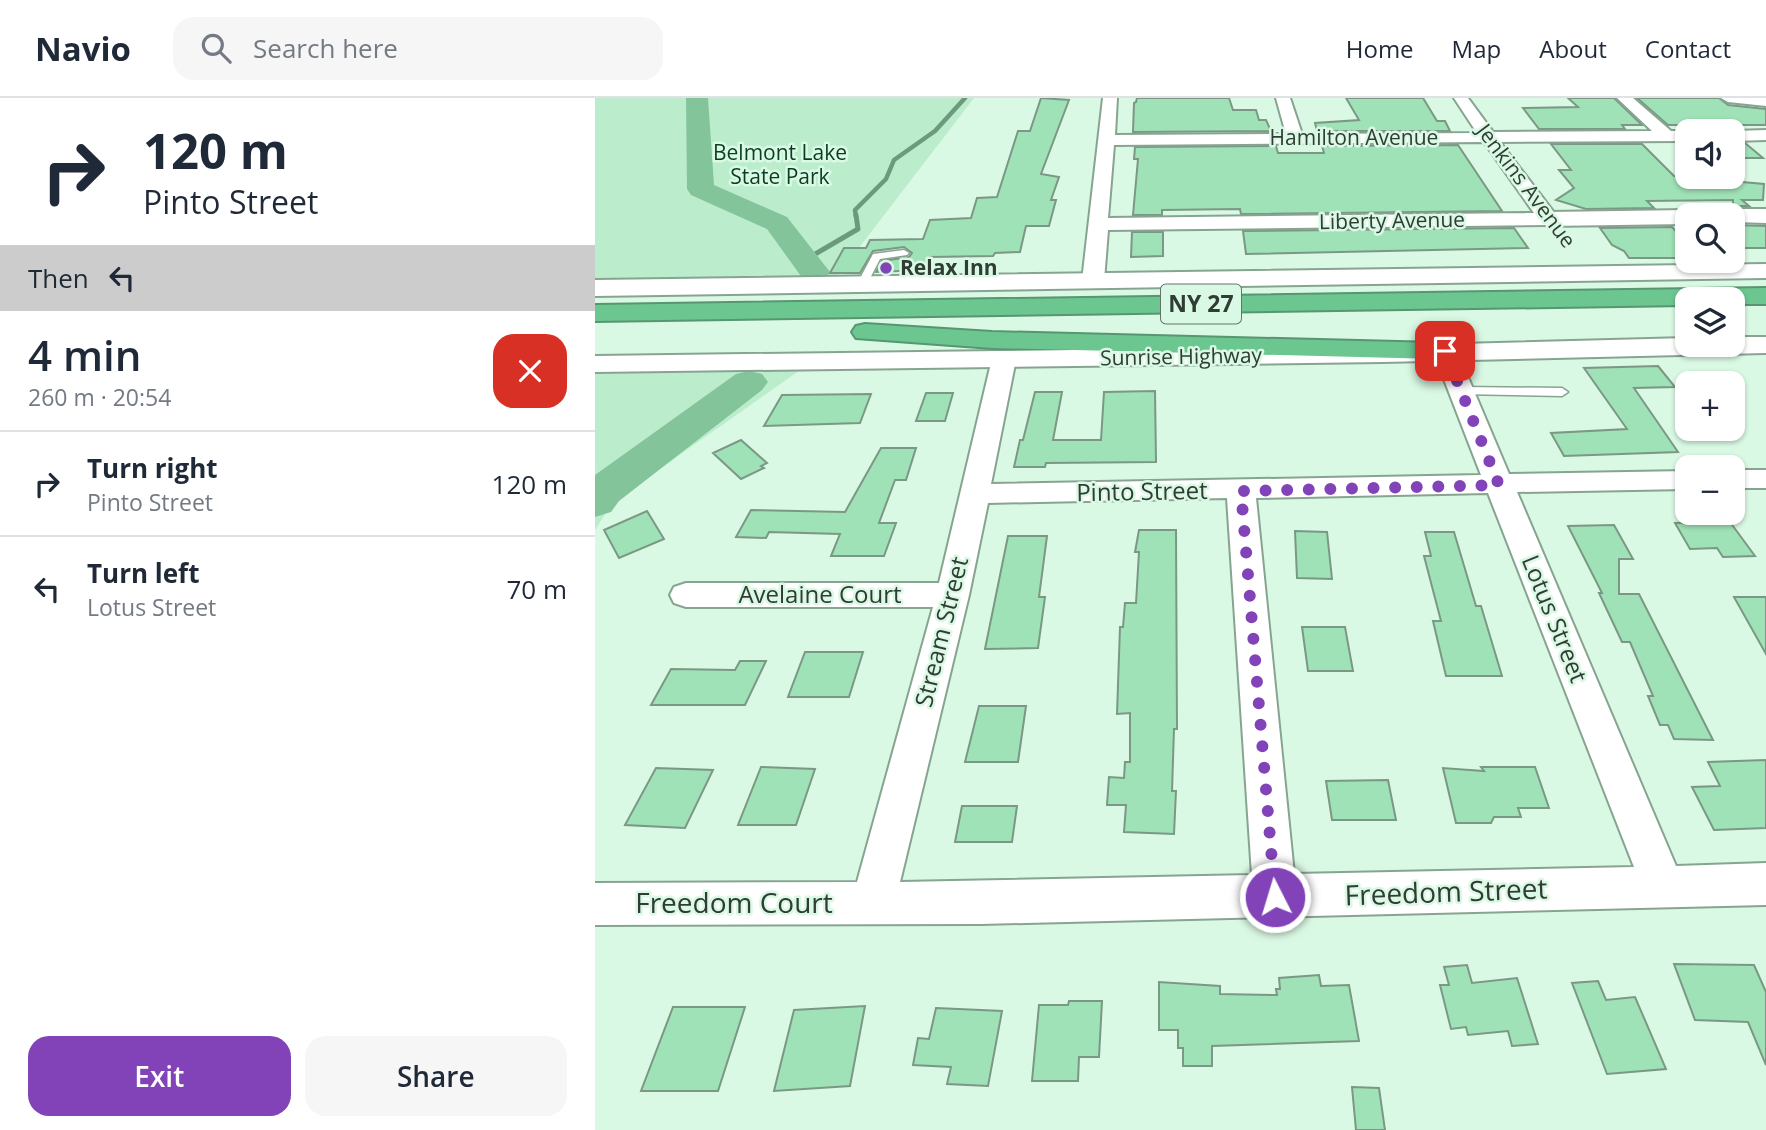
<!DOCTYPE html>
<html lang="en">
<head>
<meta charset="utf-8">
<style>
	body { margin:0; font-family:"Open Sans",sans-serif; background:#f6f6f7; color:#1f2937; height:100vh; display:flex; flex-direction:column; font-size:26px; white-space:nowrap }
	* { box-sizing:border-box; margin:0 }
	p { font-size:23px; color:#747a83 }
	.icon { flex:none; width:38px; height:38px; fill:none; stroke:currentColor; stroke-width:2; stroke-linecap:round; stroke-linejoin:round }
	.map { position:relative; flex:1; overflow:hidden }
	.sheet { display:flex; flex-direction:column; background:#fff; width:595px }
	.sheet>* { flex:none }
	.banner { background:#fff; color:#1f2937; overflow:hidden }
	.buttons { position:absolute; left:1080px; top:21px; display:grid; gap:14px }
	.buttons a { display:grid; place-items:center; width:70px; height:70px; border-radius:14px; background:#fff; box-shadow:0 2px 5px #0004; font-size:35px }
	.pin { position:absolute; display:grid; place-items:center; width:60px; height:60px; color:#fff; margin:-30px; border-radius:14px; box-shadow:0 4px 10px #0006 }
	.me { position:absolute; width:77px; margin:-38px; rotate:355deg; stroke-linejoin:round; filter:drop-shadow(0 0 5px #0008) }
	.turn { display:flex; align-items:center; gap:24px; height:147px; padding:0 28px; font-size:32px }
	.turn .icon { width:91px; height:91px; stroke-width:2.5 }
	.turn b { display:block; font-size:49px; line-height:60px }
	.then { display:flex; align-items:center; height:66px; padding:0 28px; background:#0003; gap:14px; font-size:26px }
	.round { display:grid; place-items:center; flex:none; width:74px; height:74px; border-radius:21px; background:#f6f6f7 }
	.overview { display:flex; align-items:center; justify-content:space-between; height:119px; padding:0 28px }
	h1 { font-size:42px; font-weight:600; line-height:52px }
	.cta { display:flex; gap:14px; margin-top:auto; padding:14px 28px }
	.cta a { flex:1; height:80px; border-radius:21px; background:#8243b9; color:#fff; font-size:28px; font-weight:600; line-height:80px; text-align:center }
	.cta a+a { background:#f6f6f7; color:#1f2937 }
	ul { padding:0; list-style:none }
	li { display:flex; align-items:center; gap:21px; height:105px; padding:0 28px; border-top:2px solid #e0e1e3 }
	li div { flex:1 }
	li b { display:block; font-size:26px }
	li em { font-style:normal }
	header { display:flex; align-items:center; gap:42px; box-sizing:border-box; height:98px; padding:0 35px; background:#fff; border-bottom:2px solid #e0e1e3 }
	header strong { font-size:33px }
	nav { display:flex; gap:38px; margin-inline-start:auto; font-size:24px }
	.search { width:490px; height:63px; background:#f6f6f7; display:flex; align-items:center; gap:18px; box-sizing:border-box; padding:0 24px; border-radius:21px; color:#747a83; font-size:26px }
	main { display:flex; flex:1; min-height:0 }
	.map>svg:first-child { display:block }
	.green { fill:#bbedcc }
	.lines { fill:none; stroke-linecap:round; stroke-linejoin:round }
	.stream-far1 { stroke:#6b9b7c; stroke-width:4.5 }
	.stream { stroke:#6b9b7c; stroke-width:5 }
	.river { fill:#84c49b; fill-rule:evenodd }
	.building { fill:#a0e2b7; stroke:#7b9884; stroke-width:2 }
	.lane-casing { stroke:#87a491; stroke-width:3 }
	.street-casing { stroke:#87a491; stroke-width:4 }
	.secondary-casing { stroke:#87a491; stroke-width:4 }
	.highway-casing { stroke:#579670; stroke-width:4 }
	.lane { fill:#fff; fill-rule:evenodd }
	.street { fill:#fff; fill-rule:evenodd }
	.secondary { fill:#fff; fill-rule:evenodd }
	.highway { fill:#6cc690; fill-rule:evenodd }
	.route { stroke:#8243b9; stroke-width:12; stroke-dasharray:0 21.6 }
	.poi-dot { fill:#8243b9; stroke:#daf9e4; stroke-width:2.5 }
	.labels { text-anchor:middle; stroke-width:5; stroke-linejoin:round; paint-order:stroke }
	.far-street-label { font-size:21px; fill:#303c34; stroke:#daf9e4 }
	.far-park-label { font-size:21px; fill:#0a3e24; stroke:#daf9e4 }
	.far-poi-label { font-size:21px; font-weight:bold; fill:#303c34; stroke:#daf9e4; text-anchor:start }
	.shield { fill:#daf9e4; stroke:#637569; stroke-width:2 }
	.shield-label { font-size:23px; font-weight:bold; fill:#303c34 }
	.street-label { font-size:24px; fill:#303c34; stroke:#daf9e4 }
	.near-street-label { font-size:28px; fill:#303c34; stroke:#daf9e4 }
</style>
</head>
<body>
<header>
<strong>Navio</strong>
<div class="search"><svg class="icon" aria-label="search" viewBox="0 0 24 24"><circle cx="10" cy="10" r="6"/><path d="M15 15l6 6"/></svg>Search here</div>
<nav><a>Home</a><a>Map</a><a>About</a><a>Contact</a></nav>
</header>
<main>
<section class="sheet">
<div class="banner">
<div class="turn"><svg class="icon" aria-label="right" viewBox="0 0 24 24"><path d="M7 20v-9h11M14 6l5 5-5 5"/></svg><div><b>120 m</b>Pinto Street</div></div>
<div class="then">Then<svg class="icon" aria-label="left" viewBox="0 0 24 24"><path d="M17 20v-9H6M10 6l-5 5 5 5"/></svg></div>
</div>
<div class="overview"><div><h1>4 min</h1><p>260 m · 20:54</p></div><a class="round" style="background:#d93025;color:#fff"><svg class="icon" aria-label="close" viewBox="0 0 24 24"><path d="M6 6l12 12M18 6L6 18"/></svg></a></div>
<ul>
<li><svg class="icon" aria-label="right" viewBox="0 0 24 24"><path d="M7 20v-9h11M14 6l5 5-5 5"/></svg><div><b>Turn right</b><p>Pinto Street</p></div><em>120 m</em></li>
<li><svg class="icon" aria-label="left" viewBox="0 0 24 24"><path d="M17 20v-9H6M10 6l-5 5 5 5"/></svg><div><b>Turn left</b><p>Lotus Street</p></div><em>70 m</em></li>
</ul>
<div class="cta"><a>Exit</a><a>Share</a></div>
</section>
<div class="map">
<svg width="1171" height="1032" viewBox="0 0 1171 1032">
	<rect width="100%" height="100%" fill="#daf9e4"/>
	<!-- green -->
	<path class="green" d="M0 0H379L237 185H0Z
		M208 270 18 404 0 432V275Z"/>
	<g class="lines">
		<!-- stream-far1 -->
		<path class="stream-far1" d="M261 119 260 112 291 81 299 62 340 33 370 0"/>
		<!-- stream -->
		<path class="stream" d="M210 162 263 131 261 117"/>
		<!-- river -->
		<path class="river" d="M91 0H113L119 87 192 119 235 174 230 181 219 184 208 181 172 131 96 97 92 91Z
			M154 273 167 276 173 284 167 292 24 403 16 414 0 419V377L141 276Z"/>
	</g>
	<!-- building -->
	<path class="building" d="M446 0 474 2 446 76 464 79 456 102H461L454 128H431L425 154 400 155 398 158 335 159 330 172 281 174 287 163 314 159 317 155 309 149 278 153 265 175H235L249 150H271L275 142 328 141 335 122 376 120 382 100 402 99 423 33H435Z
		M542 0H634L638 12H661L664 22H671L676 33 538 34 539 5 541 4Z
		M751 0H828L842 23H850L855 33H722L720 25 764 22Z
		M973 0H1019L1047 27H1027L1030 31H944L928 10 983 9Z
		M1042 0H1124L1133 7 1171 11V27H1127L1135 33H1105L1098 27H1073Z
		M956 46H1047L1079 78 1169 86 1168 102H1147L1154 108H1138V102L1052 103 1059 110 991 111 961 102 979 90 964 72H976Z
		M1138 46 1150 45 1168 60H1138Z
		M863 47 907 113 646 116 645 111 567 112V117H538L543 61H539L540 49 681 48 683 55H729L727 48Z
		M1138 127 1171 128V150H1138Z
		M1077 129 1092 145V160H1034L1029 153 1017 147 1005 130Z
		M919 130 933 150 651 156 648 133Z
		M537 134H568V158L536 159Z
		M1063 268 1080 289 1039 290 1083 354 969 358 956 335 1032 331 989 270Z
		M560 293 561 364 451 365 450 369H419L425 342H428L440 294H467L458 342H506L509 294Z
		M331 295H358L350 323H321Z
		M276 296 265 325 169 328 187 297Z
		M146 342 172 365 166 368 169 370 146 381 118 355Z
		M286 350H321L311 382H300L284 425H301L289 458H236L245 436 174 434 171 440 141 439 156 412 250 414Z
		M52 413 69 441 24 460 9 432Z
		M1135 424 1160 458 1128 459 1122 450 1095 451 1080 425Z
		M1019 427 1038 461H1024V496H1044L1118 642 1079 641 1073 627H1065L1053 598H1058L1035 544H1027L1004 495H1007L973 428Z
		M544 432H581L582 631H579L577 693H581L579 736 529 734 531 707H512L514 679 529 680 530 664H535V615L522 616 525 529H528L530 505H541L544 454H540Z
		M700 433 732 434 737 481 702 480Z
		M830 434H859L881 508H886L907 578H851L838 523H846L829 458H836Z
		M413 438H452L444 499H450L443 550 390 551Z
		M1139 499H1171V556Z
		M707 529H750L758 573H713Z
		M210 554H268L254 599H193Z
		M145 563H171L150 607H56L76 571 140 572Z
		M384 608H431L423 664H370Z
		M1171 662V730L1119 732 1097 689 1125 688 1113 664Z
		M166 669 220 671 201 727H143Z
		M886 669H940L954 710H923L926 719H899L896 725H861L848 670 889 673Z
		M61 670 118 672 90 730 30 727Z
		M793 682 801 722H737L731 683Z
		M367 708H422L417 744H360Z
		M1079 866 1159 867 1171 894V967L1153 924 1100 922Z
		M872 867 877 885 922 880 943 946 917 948 913 933 873 937 871 929 856 931 845 887H854L849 869Z
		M724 877 726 888 754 887 764 943 617 948V968H588V950H583V932H564V884L625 888V896L682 897 681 891H685L684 880Z
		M1003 883 1011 902 1040 899 1071 971 1012 976 977 885Z
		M474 903H507L504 959H484L483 983H437L444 907H473Z
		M270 908 255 988 179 993 199 912Z
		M78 909H150L123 993H46Z
		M341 910 407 913 393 988 352 986 356 969 318 967 323 940 334 941Z
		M757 989 784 990 790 1032H761Z"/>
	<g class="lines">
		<defs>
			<path id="lane" d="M309 152 314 155 312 157 285 161 271 188H263L262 186 278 156Z
				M867 289 967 290 973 294 967 298 863 296 861 293Z"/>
			<path id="street" d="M508 0H522L520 37 691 36 681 0H695L707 36 882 35 859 0H873L898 34 1057 33 1022 0H1038L1076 33H1092V43L905 44 964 121 954 127 513 132 509 183 506 188H490L487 183ZM889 44 939 115 513 120 519 47Z
				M1126 0H1171V8L1133 4Z
				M1171 32V42L1138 43V33Z
				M850 246 858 248 862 253 914 376 1092 373V391L922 394 1081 768 1171 765V807L386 826 0 827V785L262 784 338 509H91L79 505 75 497 79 489 91 485H344L397 261 400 256 409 254 418 256 421 261 396 386 886 377 838 253 842 248ZM893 395 1039 769 699 776 661 400ZM632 400 657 777 305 784 374 497 393 405Z
				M1138 372H1171V390H1138Z"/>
			<path id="secondary" d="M1138 111H1171V125L1138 124V117H1127L1130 113Z
				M1092 112 1102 117H1092V126L954 128 946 126 943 121 946 116 954 114Z
				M1171 166V180L0 198V182Z
				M1138 239H1171V255L788 264 0 274V258L788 248 1092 240V247H1138Z"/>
			<path id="highway" d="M1171 190V206H1138V201H1092V207L0 223V207Z
				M270 226 397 234 843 245 853 247 857 253 853 259 843 261 397 250 261 240 257 234 261 228Z"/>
		</defs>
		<!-- lane casing -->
		<use href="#lane" class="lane-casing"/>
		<!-- street casing -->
		<use href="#street" class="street-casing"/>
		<!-- secondary casing -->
		<use href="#secondary" class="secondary-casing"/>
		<!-- highway casing -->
		<use href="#highway" class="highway-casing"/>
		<!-- lane -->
		<use href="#lane" class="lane"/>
		<!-- street -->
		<use href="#street" class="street"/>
		<!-- secondary -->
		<use href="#secondary" class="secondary"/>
		<!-- highway -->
		<use href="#highway" class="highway"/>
	</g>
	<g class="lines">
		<!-- route -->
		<path class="route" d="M680 799 646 393 904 387 850 253"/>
	</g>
	<!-- markers -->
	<circle class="poi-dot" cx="291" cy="170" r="7"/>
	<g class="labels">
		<!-- far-street labels -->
		<g class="far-street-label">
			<text x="759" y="47">Hamilton Avenue</text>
			<text transform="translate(931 88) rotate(53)" y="7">Jenkins Avenue</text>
			<text transform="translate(797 123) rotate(-1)" y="7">Liberty Avenue</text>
			<text transform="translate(586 259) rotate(-1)" y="7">Sunrise Highway</text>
		</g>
		<!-- far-park labels -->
		<g class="far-park-label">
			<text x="185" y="62">Belmont Lake<tspan x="185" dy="24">State Park</tspan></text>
		</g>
		<!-- far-poi labels -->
		<g class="far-poi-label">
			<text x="305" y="177">Relax Inn</text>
		</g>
		<!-- shield labels -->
		<rect class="shield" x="566" y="186.5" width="80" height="39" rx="5"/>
		<g class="shield-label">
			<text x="606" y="214">NY 27</text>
		</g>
		<!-- street labels -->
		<g class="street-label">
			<text transform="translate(547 394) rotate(-1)" y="8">Pinto Street</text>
			<text x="225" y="505">Avelaine Court</text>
			<text transform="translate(959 521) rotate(68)" y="8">Lotus Street</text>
			<text transform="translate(347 534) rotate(-76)" y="8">Stream Street</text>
		</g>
		<!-- near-street labels -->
		<g class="near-street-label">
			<text transform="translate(851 794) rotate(-2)" y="10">Freedom Street</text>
			<text x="139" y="815">Freedom Court</text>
		</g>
	</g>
</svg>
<div class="buttons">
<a><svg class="icon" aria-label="sound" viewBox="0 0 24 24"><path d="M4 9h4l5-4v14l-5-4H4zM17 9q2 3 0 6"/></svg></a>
<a><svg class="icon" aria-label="search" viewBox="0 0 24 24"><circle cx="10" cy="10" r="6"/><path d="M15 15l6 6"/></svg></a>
<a><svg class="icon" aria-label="layers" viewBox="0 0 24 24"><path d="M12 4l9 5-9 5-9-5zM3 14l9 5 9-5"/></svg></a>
<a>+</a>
<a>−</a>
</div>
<div class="pin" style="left:850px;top:253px;background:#d93025"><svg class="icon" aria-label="arrive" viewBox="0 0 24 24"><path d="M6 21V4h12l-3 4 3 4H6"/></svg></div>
<svg class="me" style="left:680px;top:799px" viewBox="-20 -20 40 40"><circle r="17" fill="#8243b9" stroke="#fff" stroke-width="3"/><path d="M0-11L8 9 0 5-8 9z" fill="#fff"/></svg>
</div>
</main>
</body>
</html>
